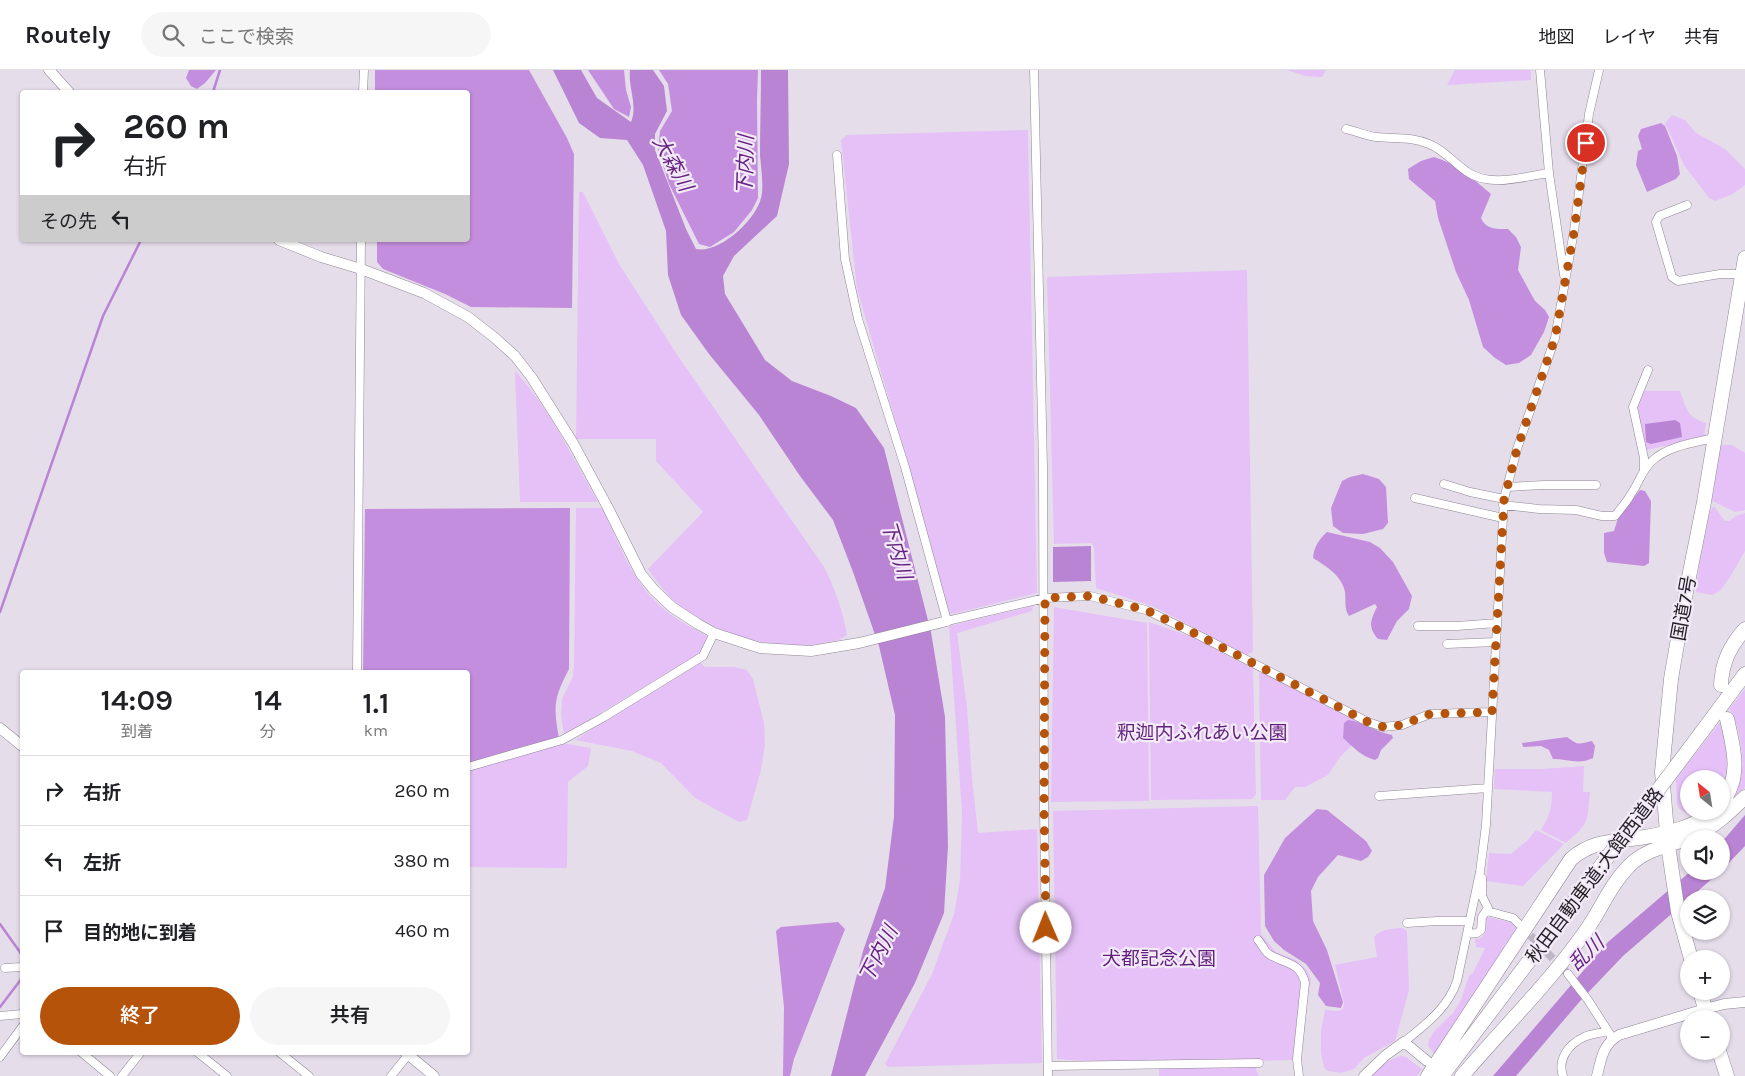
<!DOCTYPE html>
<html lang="ja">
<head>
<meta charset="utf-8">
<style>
	body { margin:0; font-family:Karla,"Noto Sans JP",sans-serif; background:#f6f6f6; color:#202124; height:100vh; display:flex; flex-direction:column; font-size:19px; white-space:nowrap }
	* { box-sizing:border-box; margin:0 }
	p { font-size:16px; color:#757577 }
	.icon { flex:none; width:28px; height:28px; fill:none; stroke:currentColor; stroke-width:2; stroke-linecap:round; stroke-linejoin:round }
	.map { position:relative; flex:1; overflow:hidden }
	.side { position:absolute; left:20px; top:600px; width:450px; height:385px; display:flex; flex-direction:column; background:#fff; border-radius:5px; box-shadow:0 1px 4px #0004 }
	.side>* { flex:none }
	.hud { position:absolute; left:20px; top:20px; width:450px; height:152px; border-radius:5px; box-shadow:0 1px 4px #0004; background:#fff; color:#202124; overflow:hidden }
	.needle { width:32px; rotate:330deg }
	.buttons { position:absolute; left:1680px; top:700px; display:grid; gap:10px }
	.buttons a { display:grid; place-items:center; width:50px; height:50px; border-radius:50%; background:#fff; box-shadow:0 1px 4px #0004; font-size:25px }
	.pin { position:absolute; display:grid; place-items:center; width:42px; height:42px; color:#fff; margin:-21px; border:2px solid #fff; border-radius:50%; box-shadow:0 1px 5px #0007 }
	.me { position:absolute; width:55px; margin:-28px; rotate:359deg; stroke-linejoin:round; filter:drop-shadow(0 0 4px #0008) }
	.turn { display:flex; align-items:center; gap:18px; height:105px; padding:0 20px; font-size:22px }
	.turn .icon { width:65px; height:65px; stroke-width:2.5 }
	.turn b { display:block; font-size:35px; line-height:42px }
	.then { display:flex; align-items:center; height:48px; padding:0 20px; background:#0003; gap:10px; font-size:19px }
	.eta { display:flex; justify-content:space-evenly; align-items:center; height:85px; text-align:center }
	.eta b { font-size:30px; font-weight:600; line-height:35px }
	.action { display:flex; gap:10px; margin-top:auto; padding:10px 20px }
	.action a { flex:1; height:58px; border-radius:30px; background:#b45309; color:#fff; font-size:20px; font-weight:600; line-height:58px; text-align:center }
	.action a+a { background:#f6f6f6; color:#202124 }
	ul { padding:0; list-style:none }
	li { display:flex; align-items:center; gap:15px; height:70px; padding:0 20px; border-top:1px solid #e0e0e0 }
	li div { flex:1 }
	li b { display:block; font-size:19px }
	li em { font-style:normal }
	header { display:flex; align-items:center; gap:30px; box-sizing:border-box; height:70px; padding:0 25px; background:#fff; border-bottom:1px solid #e0e0e0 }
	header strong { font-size:24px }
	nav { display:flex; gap:28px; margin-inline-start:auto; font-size:18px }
	.search { width:350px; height:45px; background:#f6f6f6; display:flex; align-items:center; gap:12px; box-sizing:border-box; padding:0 18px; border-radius:28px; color:#757577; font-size:19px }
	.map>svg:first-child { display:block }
	.green { fill:#e5c1f7 }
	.forest { fill:#c48ede }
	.water { fill:#ba84d4 }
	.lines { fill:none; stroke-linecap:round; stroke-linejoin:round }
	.stream { stroke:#ba84d4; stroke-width:2.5 }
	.street-tunnel { stroke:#bfb7c3; stroke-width:8; stroke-dasharray:8 4; stroke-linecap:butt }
	.street-casing { stroke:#8f8694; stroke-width:9 }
	.secondary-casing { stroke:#8f8694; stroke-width:11 }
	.highway-casing { stroke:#8f8694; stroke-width:15 }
	.street { stroke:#fff; stroke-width:8 }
	.secondary { stroke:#fff; stroke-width:10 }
	.highway { stroke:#fff; stroke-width:14 }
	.highway-bridge-casing { stroke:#8f8694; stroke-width:15; stroke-linecap:butt }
	.highway-bridge { stroke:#fff; stroke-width:14 }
	.route { stroke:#b45309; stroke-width:9; stroke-dasharray:0 16.2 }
	.labels { text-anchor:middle; stroke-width:4.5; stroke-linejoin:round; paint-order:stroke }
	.street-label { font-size:19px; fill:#221e23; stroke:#f3eaf8 }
	.park-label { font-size:19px; fill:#621e7e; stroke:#f3eaf8 }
	.water-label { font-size:20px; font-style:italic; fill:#672382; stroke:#f3eaf8 }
</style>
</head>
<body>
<header>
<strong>Routely</strong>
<div class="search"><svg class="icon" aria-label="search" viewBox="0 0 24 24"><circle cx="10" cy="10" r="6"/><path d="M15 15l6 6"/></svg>ここで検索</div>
<nav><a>地図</a><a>レイヤ</a><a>共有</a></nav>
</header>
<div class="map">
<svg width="1745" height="1006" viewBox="0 0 1745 1006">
	<rect width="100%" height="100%" fill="#e6ddeb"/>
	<!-- green -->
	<path class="green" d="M1287 0H1326L1322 7 1305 6Z
		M1455 0H1531V10L1447 15Z
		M1672 45 1685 50 1696 63 1725 79 1745 99V115L1733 124 1715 131 1709 128 1684 95 1665 53Z
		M1028 60 1037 523 948 545 904 381 857 219 841 70 847 65Z
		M579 122H583L619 194 678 286 824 497C835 519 843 541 847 565 838 572 830 572 818 574 775 580 726 567 690 543 672 532 660 516 648 499L703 442 656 391V369H576Z
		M1247 200 1253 581 1247 585 1152 536 1096 518 1094 478 1091 473 1054 474 1047 207Z
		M515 301C550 339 573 388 598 432H520Z
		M1645 321H1680C1687 339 1686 347 1706 353L1704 367 1647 380 1644 376 1635 336 1640 323Z
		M1720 375H1732L1745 383V440L1735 442 1710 430Z
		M1714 436 1725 451H1729L1736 446 1745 443V481L1730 507 1720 521 1712 525 1696 522 1699 495 1710 441Z
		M576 438H603C616 468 632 509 656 532 670 546 689 556 707 566L703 579 699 584 564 665 561 645 562 629 573 606 574 594Z
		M1033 536 1032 541 957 563 967 637 972 708 978 763 1037 759 1042 993 888 997 885 994 932 904 954 844 960 810 962 743 949 556Z
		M1054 537 1147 553 1149 731 1051 732Z
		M1149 552 1192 567 1253 599 1256 724 1252 729 1151 730Z
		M700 592 705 597H735L747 600 753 609 764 653 765 674 761 700 747 750 739 752 695 728 661 693 632 681 575 670Z
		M1259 603H1265L1360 652 1362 665 1340 687 1328 705 1305 717H1295L1285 730H1261Z
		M1745 619V717L1736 727 1733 724C1737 716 1741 706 1742 697 1744 683 1738 650 1729 639Z
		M1719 653H1721C1728 680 1733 693 1721 720V709H1689V741H1702L1691 746 1679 739 1677 734 1676 709Z
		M562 673 591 678 588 696 568 712 567 798 468 797V700Z
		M1584 696 1583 722H1590C1587 753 1590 752 1566 773L1541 760C1549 747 1552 738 1552 722L1494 719 1495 699H1543Z
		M1258 736 1261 864 1276 882 1296 890 1307 900 1311 909 1303 953 1299 990 1109 993 1057 989 1053 741Z
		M1536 760 1564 774 1523 816 1486 811 1489 783 1511 784 1528 770Z
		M1488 847 1510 852 1516 858 1484 910 1434 984 1428 976 1429 970 1434 961 1453 943 1461 930 1469 906 1473 903 1485 878 1476 877V873H1475V869H1479C1487 864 1487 857 1486 848Z
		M1403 858 1407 861 1409 920 1395 971 1364 988 1354 999 1341 1003 1328 1001 1324 998 1321 982V960L1325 940 1338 941 1343 939 1344 933 1335 895 1377 887 1374 867C1382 858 1392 859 1403 858Z
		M1400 986 1406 987 1422 999 1417 1006H1371L1385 992Z
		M1254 995 1259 1006H1159V997Z"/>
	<!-- forest -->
	<path class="forest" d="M189 0H216L205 13 197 19 191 16 186 8Z
		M375 0H529L567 68 574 84 572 238 471 237 445 224 383 199 377 192V170H468V22H375Z
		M588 0H624L626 20 631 37 629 47 614 39Z
		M659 0H758L757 31 758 128 752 140 734 162 710 177 699 174 669 114 658 80 660 61 672 41 668 14Z
		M1661 53 1665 56 1677 86 1680 104 1676 109 1647 122 1636 95 1638 81 1642 79 1638 66 1641 59Z
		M1434 87C1455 93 1475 110 1491 124L1481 148C1486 160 1497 159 1508 159L1516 167 1521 177 1518 200 1535 231 1545 240 1549 247 1544 262 1531 285 1519 293 1506 295 1495 288 1483 277 1469 230 1456 202 1438 148 1435 131 1409 109 1408 99 1421 91Z
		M1363 404 1379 409 1386 417 1388 453 1383 459 1363 464 1343 463 1333 456 1331 438 1342 411 1350 407Z
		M1640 420 1645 421 1651 431 1649 493 1644 496 1607 492 1604 483V463L1614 461 1618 448Z
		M570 438 569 599C554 628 553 635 559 668L468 693V602H363L365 439Z
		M1327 462 1370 472 1380 478 1393 492 1412 526 1409 539 1397 551 1387 570 1378 569C1368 557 1370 551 1377 537L1375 534 1349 546C1344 539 1346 530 1345 522 1342 506 1326 496 1313 488 1314 477 1319 469 1327 462Z
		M1348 650C1364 652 1376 662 1392 665L1393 668 1381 680 1378 688 1375 690C1361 686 1353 677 1343 668L1344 653Z
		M1567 667C1579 676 1578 674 1592 671L1595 676 1593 688C1579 695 1568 689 1553 689L1549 680 1541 676 1523 677 1522 673Z
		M1317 739 1327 740 1366 771 1372 781 1368 787 1361 791 1338 785 1318 807 1311 821 1313 851 1327 880 1343 932 1341 938 1326 936 1318 925 1320 913 1306 894 1284 880 1274 871 1265 856 1264 805 1285 768Z
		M838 852 845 859 794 989 790 1006H783L784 937 776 861 781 857Z"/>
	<!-- water -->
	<path class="water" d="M553 0H581L597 28 631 52C638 35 628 18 630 0H653L664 16 667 41 655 64V80L686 159 696 179C719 184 756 150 761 128 764 119 761 96 760 85 760 57 761 28 761 0H788L789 94 777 146 734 186 723 206 725 224 765 290 792 311 831 326 856 338 884 378 931 562 945 647 948 776 944 843 915 913 865 1006H831L863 881 885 818 894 747 895 645 879 576 853 502 833 450 800 406 759 345 709 284 681 245 668 205 666 161 643 95 627 70 600 68 579 53Z
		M1675 350 1680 353 1682 367 1651 374 1646 372 1645 354Z
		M1091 476V511L1053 512V477Z
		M1745 745V776L1721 801V773Z
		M1691 801H1721L1623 886 1581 930 1516 1006H1493L1608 872Z"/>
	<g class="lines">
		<!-- stream -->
		<path class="stream" d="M213 22 220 0
			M0 542 103 246 141 170
			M0 854 22 885
			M0 937 22 908"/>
		<!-- street-tunnel -->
		<path class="street-tunnel" d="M1522 857 1568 904"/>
		<defs>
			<path id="street" d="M1034 0 1043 397 1044 739 1048 1006
				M1540 0 1549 103 1564 205
				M363 22 364 0
				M1346 59C1356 61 1366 66 1376 67 1396 69 1409 66 1429 74 1444 80 1453 92 1466 101 1489 118 1522 107 1549 103
				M837 85 845 189 858 249 905 397 947 551 1045 528 1090 526 1146 540 1200 566 1368 652 1383 657 1402 655 1430 644 1492 642
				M1687 135 1659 146 1656 152 1672 207 1678 211 1720 204H1742
				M1644 401V388L1633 337 1648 300
				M1444 414 1470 422 1504 429
				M1507 417 1544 415H1596
				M1415 428 1503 448
				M1503 435 1539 439 1576 440 1602 446H1615C1620 439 1627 432 1631 424 1639 413 1642 400 1652 391 1668 376 1693 373 1714 368
				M1418 556H1457L1497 553
				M1447 574 1496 572
				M357 602 361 170
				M468 697 562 670 604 647 703 586 714 563
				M1379 726 1488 718
				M1487 841 1513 848 1519 854
				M1407 853 1437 851H1470
				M1467 864 1477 863 1481 860 1482 847 1488 838 1482 826V808
				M1258 870C1262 874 1265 883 1270 885 1286 894 1300 892 1305 913L1297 989 1299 1006
				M5 898 22 897
				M1568 904 1588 930 1613 969
				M0 946 22 944
				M1404 972C1426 954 1448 938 1457 911L1480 802 1486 755 1504 429 1517 379 1555 268 1574 161 1589 44 1599 0
				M81 982 110 1006
				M197 982 227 1006
				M279 982 309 1006
				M0 987 22 957
				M1048 996 1259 993
				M122 1006 141 982
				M391 1006 408 985
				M1563 1006C1557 989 1569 974 1584 967 1591 964 1600 963 1608 961"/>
			<path id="secondary" d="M49 0 69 22
				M279 170 321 187 361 199 424 223 468 247 495 268 515 286 532 308 573 373 607 436 641 504 654 520 672 537 698 554 714 563 760 578 811 581 859 573 947 551
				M0 658 22 676
				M405 982 434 1006
				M1364 1006 1386 985 1404 972 1427 991
				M1597 1006C1601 989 1603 974 1619 965L1705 939 1724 934 1745 932"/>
			<path id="highway" d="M1721 615C1722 592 1730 576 1745 559
				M1701 663 1745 604
				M1721 734C1742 708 1734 679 1727 649
				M1691 889 1678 842 1668 775 1662 702 1671 609 1686 522 1704 432 1745 188
				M1700 921 1708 949
				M1719 981 1727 1006
				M1428 1006 1571 789C1594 769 1616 772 1645 767 1668 763 1695 757 1714 741
				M1442 1006 1594 805
				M1462 1006C1503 958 1549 913 1585 862 1601 840 1610 815 1629 796 1646 778 1673 775 1694 766 1714 757 1730 742 1745 727"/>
		</defs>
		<!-- street casing -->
		<use href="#street" class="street-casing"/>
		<!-- secondary casing -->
		<use href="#secondary" class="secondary-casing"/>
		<!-- highway casing -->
		<use href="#highway" class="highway-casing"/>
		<!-- street -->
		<use href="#street" class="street"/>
		<!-- secondary -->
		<use href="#secondary" class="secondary"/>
		<!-- highway -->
		<use href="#highway" class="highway"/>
		<defs>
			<path id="highway-bridge" d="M1594 805 1701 663"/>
		</defs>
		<!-- highway-bridge casing -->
		<use href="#highway-bridge" class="highway-bridge-casing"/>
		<!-- highway-bridge -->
		<use href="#highway-bridge" class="highway-bridge"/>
	</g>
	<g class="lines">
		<!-- route -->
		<path class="route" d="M1046 858 1044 739 1045 528 1090 526 1146 540 1200 566 1368 652 1384 657 1402 655 1430 644 1492 642 1504 430 1517 379 1555 268 1574 162 1586 73"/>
	</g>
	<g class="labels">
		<!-- street labels -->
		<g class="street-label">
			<text transform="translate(1683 538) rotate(-80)" y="7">国道7号</text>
			<text transform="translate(1594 805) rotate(-53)" y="7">秋田自動車道;大館西道路</text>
		</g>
		<!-- park labels -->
		<g class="park-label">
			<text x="1202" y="669">釈迦内ふれあい公園</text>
			<text x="1159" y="895">犬都記念公園</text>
		</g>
		<!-- water labels -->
		<g class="water-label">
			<text transform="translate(673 93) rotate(61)" y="7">大森川</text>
			<text transform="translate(745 95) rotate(-88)" y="7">下内川</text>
			<text transform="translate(897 480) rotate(73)" y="7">下内川</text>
			<text transform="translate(1586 883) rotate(-43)" y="7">乱川</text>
			<text transform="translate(878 884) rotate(-63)" y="7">下内川</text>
		</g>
	</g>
</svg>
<div class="buttons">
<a><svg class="needle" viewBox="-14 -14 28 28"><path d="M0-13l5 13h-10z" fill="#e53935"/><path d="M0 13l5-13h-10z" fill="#757577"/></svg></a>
<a><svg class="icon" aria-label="sound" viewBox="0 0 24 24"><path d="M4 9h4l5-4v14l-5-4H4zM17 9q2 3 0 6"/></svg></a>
<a><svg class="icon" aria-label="layers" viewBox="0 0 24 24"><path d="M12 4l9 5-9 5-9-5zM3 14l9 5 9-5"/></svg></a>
<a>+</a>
<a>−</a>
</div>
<div class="pin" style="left:1586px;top:73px;background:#d93025"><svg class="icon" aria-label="arrive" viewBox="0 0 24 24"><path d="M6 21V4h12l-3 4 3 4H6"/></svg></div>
<svg class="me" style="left:1046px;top:858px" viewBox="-20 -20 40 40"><circle r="19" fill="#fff"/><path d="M0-13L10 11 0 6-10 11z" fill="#b45309"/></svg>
<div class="hud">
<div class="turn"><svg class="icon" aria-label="right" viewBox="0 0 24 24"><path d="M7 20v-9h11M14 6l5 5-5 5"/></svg><div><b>260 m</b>右折</div></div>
<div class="then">その先<svg class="icon" aria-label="left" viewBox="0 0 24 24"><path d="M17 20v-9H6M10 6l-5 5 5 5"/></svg></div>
</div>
<section class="side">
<div class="eta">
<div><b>14:09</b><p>到着</p></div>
<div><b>14</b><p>分</p></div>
<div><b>1.1</b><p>km</p></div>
</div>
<ul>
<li><svg class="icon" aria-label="right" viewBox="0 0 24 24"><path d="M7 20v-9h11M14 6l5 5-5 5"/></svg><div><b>右折</b></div><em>260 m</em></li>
<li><svg class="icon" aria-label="left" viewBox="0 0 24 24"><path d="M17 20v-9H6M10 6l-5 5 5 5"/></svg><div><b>左折</b></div><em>380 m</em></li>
<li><svg class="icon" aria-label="arrive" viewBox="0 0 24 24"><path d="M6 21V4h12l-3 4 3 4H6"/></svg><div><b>目的地に到着</b></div><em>460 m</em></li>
</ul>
<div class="action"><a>終了</a><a>共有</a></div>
</section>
</div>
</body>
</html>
